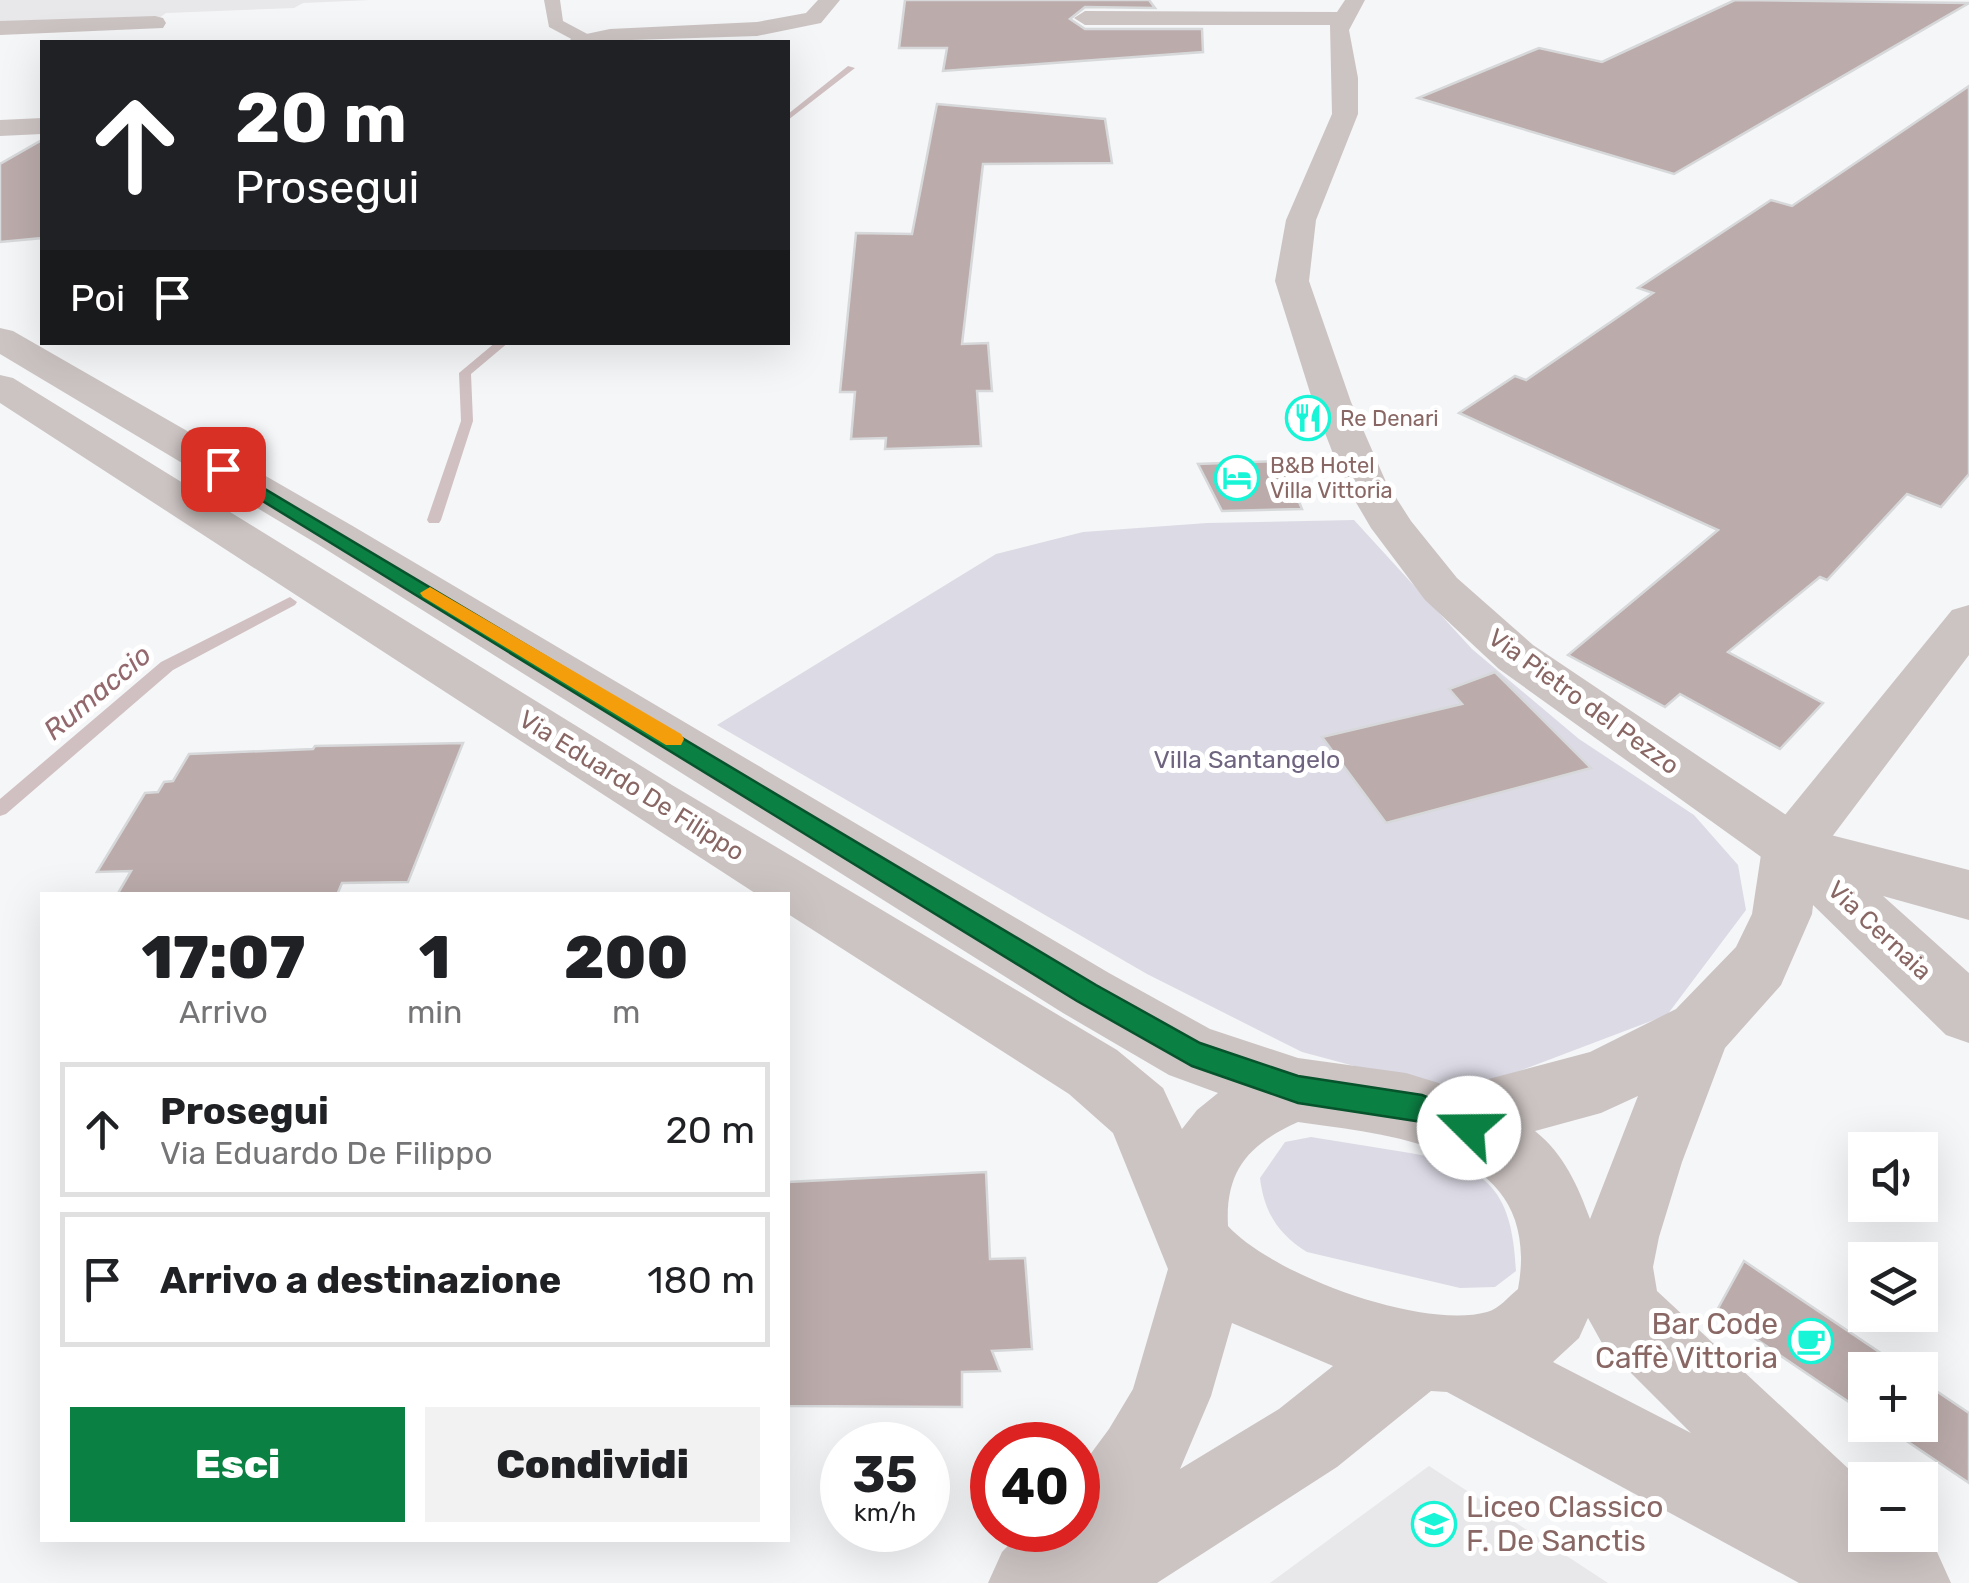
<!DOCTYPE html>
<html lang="it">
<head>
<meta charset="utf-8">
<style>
	body { margin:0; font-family:Rubik,sans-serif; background:#f2f2f2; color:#202124; height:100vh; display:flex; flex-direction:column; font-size:38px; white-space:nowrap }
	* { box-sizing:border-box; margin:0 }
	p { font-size:32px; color:#757577 }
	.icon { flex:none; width:55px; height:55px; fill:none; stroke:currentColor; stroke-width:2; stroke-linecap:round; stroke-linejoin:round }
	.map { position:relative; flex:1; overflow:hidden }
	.sheet { position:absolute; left:40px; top:892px; width:750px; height:650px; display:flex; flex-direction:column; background:#fff; border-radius:0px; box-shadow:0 10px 40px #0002 }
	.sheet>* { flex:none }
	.banner { position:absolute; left:40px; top:40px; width:750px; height:305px; border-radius:0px; box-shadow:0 10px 40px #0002; background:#202124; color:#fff; overflow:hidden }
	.fabs { position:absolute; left:1848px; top:1132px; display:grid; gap:20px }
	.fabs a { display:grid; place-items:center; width:90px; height:90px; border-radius:0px; background:#fff; box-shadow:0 10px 40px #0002; font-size:50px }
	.speed { position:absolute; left:820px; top:1422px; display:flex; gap:20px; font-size:50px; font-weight:700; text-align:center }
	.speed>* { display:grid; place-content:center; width:130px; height:130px; border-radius:50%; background:#fff; box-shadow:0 10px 40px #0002; line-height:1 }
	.speed small { font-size:25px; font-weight:400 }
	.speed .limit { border:15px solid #d22; background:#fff; color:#111 }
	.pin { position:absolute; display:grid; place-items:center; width:85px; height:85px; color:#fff; margin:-42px; border-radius:20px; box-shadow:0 5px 15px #0006 }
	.me { position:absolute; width:110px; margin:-55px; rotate:292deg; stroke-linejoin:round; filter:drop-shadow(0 0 8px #0008) }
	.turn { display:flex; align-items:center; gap:35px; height:210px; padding:0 30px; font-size:45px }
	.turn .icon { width:130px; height:130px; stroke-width:2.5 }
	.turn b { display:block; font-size:70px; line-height:85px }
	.then { display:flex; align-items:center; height:95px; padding:0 30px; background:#0003; gap:20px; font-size:38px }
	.eta { display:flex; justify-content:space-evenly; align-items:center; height:170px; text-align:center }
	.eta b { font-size:60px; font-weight:800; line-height:70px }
	.primary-button { display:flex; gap:20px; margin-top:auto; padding:20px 30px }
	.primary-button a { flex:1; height:115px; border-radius:0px; background:#0b8043; color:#fff; font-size:40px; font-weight:800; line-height:115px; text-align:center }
	.primary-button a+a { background:#f2f2f2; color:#202124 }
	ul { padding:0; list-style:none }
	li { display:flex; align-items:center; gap:30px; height:135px; margin:0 20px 15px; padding:0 10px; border:5px solid #e0e0e0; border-radius:0px }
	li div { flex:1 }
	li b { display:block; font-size:38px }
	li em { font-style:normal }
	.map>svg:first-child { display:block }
	.built { fill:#e8e7e9 }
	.green { fill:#dcdae5 }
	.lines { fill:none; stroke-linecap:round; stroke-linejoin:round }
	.stream { fill:#d1c0c2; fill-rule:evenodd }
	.building { fill:#bbabab; stroke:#d7d8da; stroke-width:2.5 }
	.pedestrian { fill:#ccc4c3; fill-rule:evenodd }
	.minor { fill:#ccc4c3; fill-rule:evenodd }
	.tertiary { fill:#ccc4c3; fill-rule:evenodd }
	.route { fill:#0b8043; stroke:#07532c; stroke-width:2.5 }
	.slow { fill:#f59e0b }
	.labels { text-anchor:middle; stroke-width:10; stroke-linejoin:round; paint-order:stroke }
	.far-poi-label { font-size:22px; fill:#896764; stroke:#fff; text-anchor:start }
	.street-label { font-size:25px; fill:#896764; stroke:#fff }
	.park-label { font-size:25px; fill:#6f6480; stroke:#fff }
	.water-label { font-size:28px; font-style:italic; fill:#94696e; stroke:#fff }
	.near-poi-label { font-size:30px; fill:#896764; stroke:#fff; text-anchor:end }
</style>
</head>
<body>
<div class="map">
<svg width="1969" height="1583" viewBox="0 0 1969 1583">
	<rect width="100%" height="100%" fill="#f5f6f8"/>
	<!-- built -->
	<path class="built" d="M0 0H370L303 3 294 8 166 13 156 20 0 26Z
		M1429 1466 1608 1583H1270Z"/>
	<!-- green -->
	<path class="green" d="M1354 520 1472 649 1579 739 1694 815 1738 865 1746 910 1667 1015 1459 1094 1302 1052 1147 974 717 725 996 554 1083 532 1207 523Z
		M1311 1137C1342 1142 1373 1147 1404 1152 1485 1165 1512 1186 1516 1271L1495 1287 1460 1288 1307 1252C1278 1234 1264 1212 1260 1178L1285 1142Z"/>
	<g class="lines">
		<!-- stream -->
		<path class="stream" d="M848 66 855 68 788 120V114Z
			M496 342H509L471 374 473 421 441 520 439 523H429L427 520 461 421 459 373Z
			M290 597 297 602 295 605 173 670 6 814 0 816V799L161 662Z"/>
	</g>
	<!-- building -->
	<path class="building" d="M905 0H1149L1155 8 1085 7 1070 19 1085 29H1202L1203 52 943 71 947 48H899Z
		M1735 0 1969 3 1674 174 1418 98 1539 48 1602 62Z
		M1969 86V474L1941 507 1907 494 1827 580 1820 577 1728 652 1823 703 1780 749 1680 694 1665 707 1568 655 1718 530 1459 413 1515 376 1526 380 1653 293 1638 288 1771 200 1792 206Z
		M937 104 1105 119 1112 163 983 164 962 344 988 343 992 391H977L981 446 885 449 886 438 851 439 855 392H840L856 233 912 234Z
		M42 140V238L0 242V164Z
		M1282 461 1302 509 1222 511 1198 464Z
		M1495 672 1591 768 1386 823 1322 737 1462 704 1449 689Z
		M463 743 408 882 342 883 337 895H117L131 871 97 872 145 793 158 792 164 782 173 781 189 754 313 749 315 746Z
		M986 1172 990 1259 1025 1258 1032 1349 992 1351 1000 1371 962 1372V1407L788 1406V1182Z
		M1744 1261 1854 1335 1906 1370H1865V1413L1716 1312Z
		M1920 1380 1969 1413V1483L1883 1425H1920Z"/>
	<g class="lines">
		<!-- pedestrian -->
		<path class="pedestrian" d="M544 0H560L563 21 593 37 595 42H577L549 27Z"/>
		<!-- minor -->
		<path class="minor" d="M818 0H840L821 23 757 36 569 42 572 37 610 29 757 22 806 13Z
			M1345 0H1365L1349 30 1358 78V114L1316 220 1309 281 1351 402 1386 482 1411 521 1457 578 1533 645 1807 829 1969 870V920L1883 896 1969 973V1043L1946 1035 1771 864 1499 669 1425 600 1371 528 1344 482 1313 402 1275 281 1286 220 1332 114 1330 25H1085L1074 18 1085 11 1337 12Z
			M155 16 163 18 166 23 163 28 0 35V21Z
			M42 118V134L0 136V120Z"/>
		<!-- tertiary -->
		<path class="tertiary" d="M0 328 13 331 351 525 1109 973 1210 1029 1298 1058 1406 1073 1455 1088 1590 1052 1676 1009 1736 947 1752 914 1762 848 1771 832 1952 610 1969 605V655L1819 854 1812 914 1781 985 1725 1048 1682 1162 1659 1237 1653 1267 1657 1291 1865 1484V1535H1920L1937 1552 1951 1583H1799L1447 1392 1431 1391 1337 1467 1157 1583H988L1002 1552 1023 1530H1078V1471L1109 1429 1133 1389 1168 1269 1113 1133 1069 1094 788 914V895H758L0 403V375L13 378 672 785 1117 1050 1163 1088 1182 1129 1197 1110 1218 1093 1169 1075 1063 1013 319 545 0 354ZM1638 1096 1590 1219C1578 1186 1564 1154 1535 1131L1601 1113ZM1298 1122C1398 1136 1544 1148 1518 1289 1508 1297 1499 1309 1487 1312 1422 1330 1273 1275 1228 1226 1225 1170 1249 1144 1298 1122ZM1588 1318 1603 1345 1691 1433 1553 1362 1579 1338ZM1232 1323 1333 1366 1279 1409 1180 1469 1211 1396Z"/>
	</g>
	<!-- route -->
	<path class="route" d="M223 464 1096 985 1200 1043 1298 1076 1422 1095 1479 1118 1484 1128 1479 1138 1469 1142 1422 1122 1298 1103 1192 1066 1077 1001 217 473 214 469Z"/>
	<!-- slow -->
	<path class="slow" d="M430 587 681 734 684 739 681 745H666L423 597 420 593Z"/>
	<!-- icons -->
	<defs>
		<symbol id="restaurant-ring" viewBox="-11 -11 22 22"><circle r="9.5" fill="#fff" stroke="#18f5d6" stroke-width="1.5"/><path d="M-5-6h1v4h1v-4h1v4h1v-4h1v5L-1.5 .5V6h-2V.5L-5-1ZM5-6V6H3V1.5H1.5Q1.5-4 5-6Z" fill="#18f5d6"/></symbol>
		<symbol id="hotel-ring" viewBox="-11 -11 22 22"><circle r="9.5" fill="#fff" stroke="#18f5d6" stroke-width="1.5"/><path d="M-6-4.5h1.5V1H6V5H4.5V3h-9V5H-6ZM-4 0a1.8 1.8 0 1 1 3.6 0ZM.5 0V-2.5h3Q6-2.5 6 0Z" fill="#18f5d6"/></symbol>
		<symbol id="cafe-ring" viewBox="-11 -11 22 22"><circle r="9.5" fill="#fff" stroke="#18f5d6" stroke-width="1.5"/><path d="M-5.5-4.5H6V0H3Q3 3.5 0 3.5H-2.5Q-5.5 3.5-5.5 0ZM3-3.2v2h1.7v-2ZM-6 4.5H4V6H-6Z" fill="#18f5d6"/></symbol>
		<symbol id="school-ring" viewBox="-11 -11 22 22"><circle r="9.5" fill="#fff" stroke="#18f5d6" stroke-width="1.5"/><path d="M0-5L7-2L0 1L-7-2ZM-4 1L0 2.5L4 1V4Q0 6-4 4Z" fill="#18f5d6"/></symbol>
	</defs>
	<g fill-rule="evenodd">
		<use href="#restaurant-ring" x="1283" y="393" width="50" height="50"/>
		<use href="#hotel-ring" x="1212" y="453" width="50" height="50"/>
		<use href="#cafe-ring" x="1786" y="1316" width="50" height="50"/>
		<use href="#school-ring" x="1409" y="1499" width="50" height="50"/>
	</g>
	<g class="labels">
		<!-- far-poi labels -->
		<g class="far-poi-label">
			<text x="1340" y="426">Re Denari</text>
			<text x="1270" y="473">B&amp;B Hotel<tspan x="1270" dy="25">Villa Vittoria</tspan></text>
		</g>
		<!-- street labels -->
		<g class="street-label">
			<text transform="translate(1584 701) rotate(36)" y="9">Via Pietro del Pezzo</text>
			<text transform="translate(632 785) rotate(32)" y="9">Via Eduardo De Filippo</text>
			<text transform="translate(1880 930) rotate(43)" y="9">Via Cernaia</text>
		</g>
		<!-- park labels -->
		<g class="park-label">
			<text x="1247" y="768">Villa Santangelo</text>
		</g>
		<!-- water labels -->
		<g class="water-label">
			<text transform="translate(97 692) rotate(-40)" y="10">Rumaccio</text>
		</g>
		<!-- near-poi labels -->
		<g class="near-poi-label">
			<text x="1778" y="1334">Bar Code<tspan x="1778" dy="34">Caffè Vittoria</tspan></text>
			<text x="1466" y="1517" text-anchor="start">Liceo Classico<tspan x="1466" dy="34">F. De Sanctis</tspan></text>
		</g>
	</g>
</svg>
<div class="fabs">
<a><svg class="icon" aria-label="sound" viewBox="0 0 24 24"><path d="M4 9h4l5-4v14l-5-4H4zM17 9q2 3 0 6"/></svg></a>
<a><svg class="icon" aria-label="layers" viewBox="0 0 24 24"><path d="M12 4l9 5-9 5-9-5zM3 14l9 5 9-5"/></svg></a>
<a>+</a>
<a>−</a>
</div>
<div class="speed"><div>35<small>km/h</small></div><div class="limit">40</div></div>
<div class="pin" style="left:223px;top:469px;background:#d93025"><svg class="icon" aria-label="arrive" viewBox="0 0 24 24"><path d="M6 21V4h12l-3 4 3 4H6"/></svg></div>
<svg class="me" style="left:1469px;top:1128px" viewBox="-20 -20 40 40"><circle r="19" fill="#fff"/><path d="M0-13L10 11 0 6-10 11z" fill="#0b8043"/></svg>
<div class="banner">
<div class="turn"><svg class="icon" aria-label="ahead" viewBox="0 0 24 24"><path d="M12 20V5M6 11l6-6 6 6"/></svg><div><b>20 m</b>Prosegui</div></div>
<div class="then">Poi<svg class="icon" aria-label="arrive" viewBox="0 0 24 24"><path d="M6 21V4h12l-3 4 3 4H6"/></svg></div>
</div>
<section class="sheet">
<div class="eta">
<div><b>17:07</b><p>Arrivo</p></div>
<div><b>1</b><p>min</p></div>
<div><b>200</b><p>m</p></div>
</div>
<ul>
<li><svg class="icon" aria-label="ahead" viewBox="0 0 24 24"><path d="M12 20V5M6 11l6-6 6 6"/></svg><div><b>Prosegui</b><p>Via Eduardo De Filippo</p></div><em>20 m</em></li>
<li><svg class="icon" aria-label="arrive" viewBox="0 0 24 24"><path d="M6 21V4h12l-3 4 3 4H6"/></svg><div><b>Arrivo a destinazione</b></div><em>180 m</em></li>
</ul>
<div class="primary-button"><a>Esci</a><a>Condividi</a></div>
</section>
</div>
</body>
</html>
